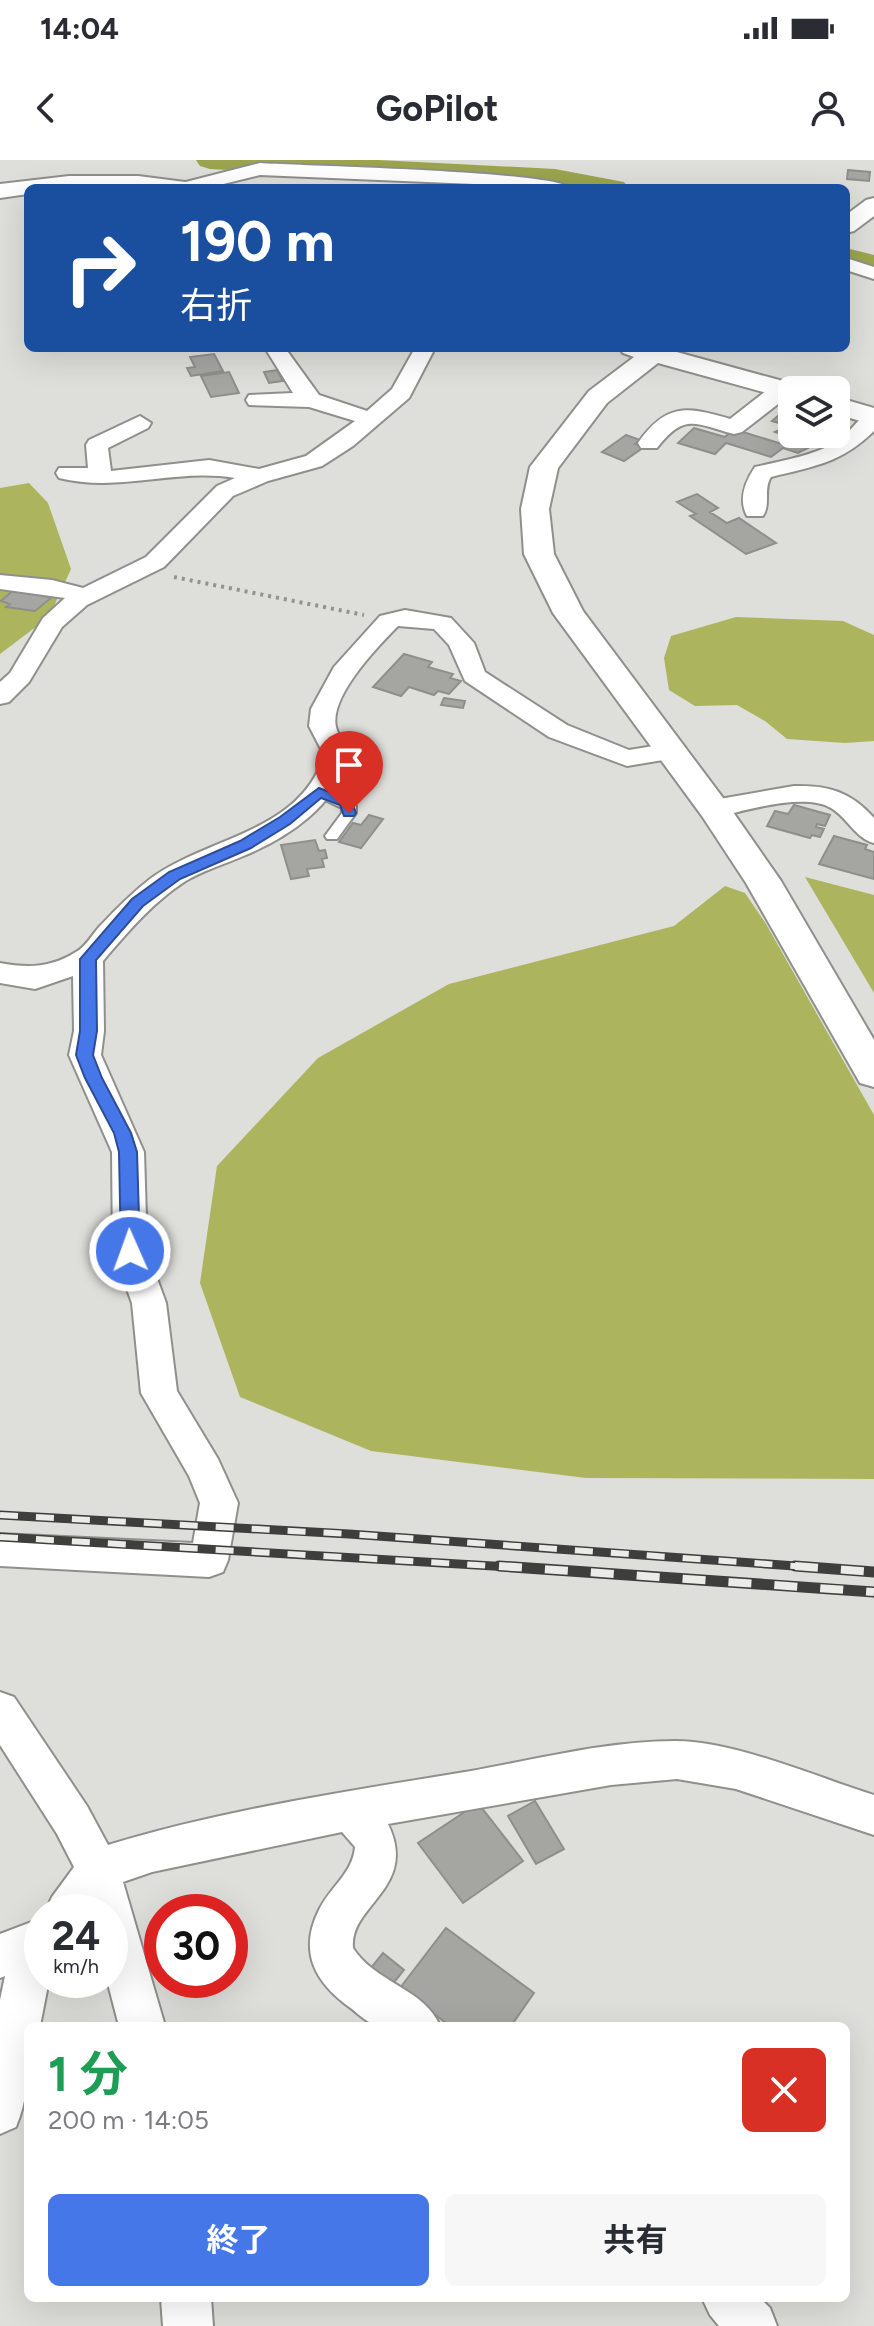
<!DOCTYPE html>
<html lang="ja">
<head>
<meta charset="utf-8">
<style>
	body { margin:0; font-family:Figtree,"Noto Sans JP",sans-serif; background:#f7f7f7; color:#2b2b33; height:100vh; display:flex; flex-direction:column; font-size:30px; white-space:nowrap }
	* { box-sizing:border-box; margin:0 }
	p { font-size:26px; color:#7c7c81 }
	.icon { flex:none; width:44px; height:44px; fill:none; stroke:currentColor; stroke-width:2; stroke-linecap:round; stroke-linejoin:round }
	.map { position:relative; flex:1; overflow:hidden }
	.sheet { position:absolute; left:24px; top:1862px; width:826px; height:280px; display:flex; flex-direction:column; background:#fff; border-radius:12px; box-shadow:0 8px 32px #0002 }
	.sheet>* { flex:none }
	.banner { position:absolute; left:24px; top:24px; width:826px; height:168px; border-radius:12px; box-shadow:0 8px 32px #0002; background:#1a4fa0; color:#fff; overflow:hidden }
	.controls { position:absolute; left:778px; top:216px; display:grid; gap:16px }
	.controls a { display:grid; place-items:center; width:72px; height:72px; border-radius:12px; background:#fff; box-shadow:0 8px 32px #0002; font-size:40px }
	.speed { position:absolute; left:24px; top:1734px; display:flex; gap:16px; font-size:40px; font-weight:700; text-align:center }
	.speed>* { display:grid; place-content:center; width:104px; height:104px; border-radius:50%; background:#fff; box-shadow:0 8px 32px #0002; line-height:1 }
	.speed small { font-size:20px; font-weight:400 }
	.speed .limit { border:12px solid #d22; background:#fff; color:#111 }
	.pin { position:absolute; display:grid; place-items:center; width:68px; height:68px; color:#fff; margin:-82px -34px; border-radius:50% 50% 50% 0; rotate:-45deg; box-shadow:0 0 8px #0007 }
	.pin .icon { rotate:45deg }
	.me { position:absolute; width:88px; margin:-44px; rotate:358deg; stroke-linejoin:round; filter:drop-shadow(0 0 6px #0008) }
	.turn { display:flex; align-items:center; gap:28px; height:168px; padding:0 24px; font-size:36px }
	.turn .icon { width:104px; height:104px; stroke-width:2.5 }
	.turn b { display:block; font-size:56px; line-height:68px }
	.round { display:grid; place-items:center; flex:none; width:84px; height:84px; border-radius:12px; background:#f7f7f7 }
	.head { display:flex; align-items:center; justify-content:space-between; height:136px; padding:0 24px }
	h1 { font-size:48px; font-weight:700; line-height:60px; color:#1e9e55 }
	.cta { display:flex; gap:16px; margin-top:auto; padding:16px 24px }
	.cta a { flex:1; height:92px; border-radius:12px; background:#4677e9; color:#fff; font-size:32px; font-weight:700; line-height:92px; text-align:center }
	.cta a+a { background:#f7f7f7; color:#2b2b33 }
	.status { display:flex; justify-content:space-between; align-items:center; height:56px; padding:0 40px; background:#fff; direction:ltr }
	.status svg { height:22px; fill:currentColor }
	header { display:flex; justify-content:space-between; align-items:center; height:104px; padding:0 24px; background:#fff; font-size:36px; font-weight:700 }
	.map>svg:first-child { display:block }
	.forest { fill:#acb55e }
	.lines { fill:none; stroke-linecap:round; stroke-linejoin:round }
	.river { fill:#9ba44d; fill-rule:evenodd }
	.building { fill:#a5a6a2; stroke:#8e8f8b; stroke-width:2 }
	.service-casing { stroke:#8f908c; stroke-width:4 }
	.minor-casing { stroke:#8f908c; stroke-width:4 }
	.tertiary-casing { stroke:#8f908c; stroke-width:4 }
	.path { stroke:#92928f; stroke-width:4; stroke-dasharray:3 5; stroke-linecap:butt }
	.service { fill:#fff; fill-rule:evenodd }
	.minor { fill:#fff; fill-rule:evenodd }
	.tertiary { fill:#fff; fill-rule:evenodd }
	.rail-far1-casing { stroke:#3e3e3c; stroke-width:9 }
	.rail-casing { stroke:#3e3e3c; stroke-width:11 }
	.rail-far1 { stroke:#ebece7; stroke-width:6; stroke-dasharray:18; stroke-linecap:butt }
	.rail { stroke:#ebece7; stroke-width:8; stroke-dasharray:23; stroke-linecap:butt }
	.route { fill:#4677e9; stroke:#2e4d97; stroke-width:2 }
</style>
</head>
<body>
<div class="status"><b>14:04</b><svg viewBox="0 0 49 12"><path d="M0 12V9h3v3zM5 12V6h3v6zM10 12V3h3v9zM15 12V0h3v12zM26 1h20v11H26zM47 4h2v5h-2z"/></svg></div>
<header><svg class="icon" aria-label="back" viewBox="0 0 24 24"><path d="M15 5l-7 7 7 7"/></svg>GoPilot<svg class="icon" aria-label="person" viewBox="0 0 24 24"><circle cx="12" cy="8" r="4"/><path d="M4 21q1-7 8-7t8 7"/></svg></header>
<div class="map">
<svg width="874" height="2166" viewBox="0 0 874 2166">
	<rect width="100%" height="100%" fill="#dededa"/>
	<!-- forest -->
	<path class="forest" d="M29 323 48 343 71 409 49 457 0 494V328Z
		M736 457 843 461 874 475V581L845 583 787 579 765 561 737 545 695 546 669 530 664 498 671 476Z
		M805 717 874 735V833Z
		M725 726 745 733 766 764 874 955V1319L586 1318 371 1291 240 1237 200 1123 217 1006 318 898 449 824 674 766Z"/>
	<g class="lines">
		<!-- river -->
		<path class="river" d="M196 0H378L555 9 624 22 629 28H562L210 9 200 6Z
			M846 88 874 95V114L846 107Z"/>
	</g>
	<!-- building -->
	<path class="building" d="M848 10 870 12 869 21 847 19Z
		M214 194 223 211 191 216 187 208 195 207 190 197Z
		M277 210 283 221 269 223 264 212Z
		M229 212 239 233 211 237 201 216Z
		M780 254 792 257V274L789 277 775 272 789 266 772 261Z
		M694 268 725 277 733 269 782 284 799 274 830 277 798 293 783 288 771 297 726 283 715 294 678 283Z
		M626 275 640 280 635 284 644 287 624 301 602 292Z
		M697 334 718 348 710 352 727 363 739 358 776 383 746 394 690 356 696 354 677 342Z
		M17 427 51 438 35 451 6 447 10 444 1 441Z
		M404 494 432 502 428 507 453 514 450 518 461 521 449 534 438 531 434 535 409 527 401 536 373 527Z
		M444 538 465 541 463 548 441 545Z
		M794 645 830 655 825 666 817 664 816 667 824 669 820 677 812 675 810 678 767 666 775 651 788 654Z
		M369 655 383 659 361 688 339 682 353 663 361 665Z
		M834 676 867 685 865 689 874 692V719L819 704Z
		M315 680 319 691 325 690 327 698 322 699 324 707 307 709 309 716 291 719 281 685Z
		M535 1641 564 1689 536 1704 508 1656Z
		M478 1643 523 1701 463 1743 418 1683Z
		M446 1768 534 1833 511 1866H450L400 1828Z
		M383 1793 404 1810 391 1826 370 1809Z"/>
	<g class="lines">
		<defs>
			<path id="service" d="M319 628 356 646V653L337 679H327L325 676 342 653V648L314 635 313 632Z"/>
			<path id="minor" d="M260 3C302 6 555 11 571 28L260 15 207 28H176L178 24Z
				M846 98 874 107V119L846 110Z
				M265 188H285L319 235 367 251 392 229 415 188H435L409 238 353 286 322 306 268 321 233 336 164 407 87 445 62 467 29 522 9 542 0 544V522L10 513 43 458 65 438 0 429V415L52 420 83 428 146 397 217 326 235 318C175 308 119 333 59 318L56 313 59 308H88L86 285 89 280 140 256 151 263 148 268 108 288 111 311 209 300 259 309 306 296 355 261 309 247 249 245 246 240 249 235 293 233Z
				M783 223 791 224 794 229 791 234 742 272 734 274C695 264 685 252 657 288H641L638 283C666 243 687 246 730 259L775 224Z
				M874 251V271C841 303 815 306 771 317 763 329 771 344 763 356H747C738 339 745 322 755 307 781 301 811 296 835 283 850 275 857 256 874 251Z
				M405 450 451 458 474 483 485 512 567 565 629 590 672 583 681 585 685 591 681 597 627 606 549 577 465 521 449 485 434 469 398 466C378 486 329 537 336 567 338 576 346 587 350 595 336 646 288 678 241 697 222 705 202 711 184 722 155 741 131 768 108 795L103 801 104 871 101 895 144 992 147 1091 166 1143 177 1231 218 1299 238 1343 228 1400 223 1412 209 1417 0 1406V1374L193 1383 200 1343 189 1316 141 1233 132 1143 113 1091 112 992 69 895 74 871 73 816 35 829 0 823V803C27 808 51 808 76 792 86 787 93 773 101 765 116 749 132 733 150 719 206 677 301 673 324 595L309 566 311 549 334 507 380 456Z
				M794 626C829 625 851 632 874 658V683C855 678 848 658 831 648 804 632 743 651 714 658L704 655 700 649 704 643 714 640Z
				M0 1532 14 1537 87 1646 108 1685C225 1649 350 1631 471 1611 538 1599 607 1581 675 1581 735 1581 816 1617 874 1635V1675L736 1629 677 1619 611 1625 388 1664C419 1728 349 1745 353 1788 374 1822 425 1829 440 1866 421 1866 396 1870 378 1866 369 1864 359 1855 352 1849 315 1823 298 1792 319 1750 330 1727 353 1713 355 1687L342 1672 152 1712 123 1722 165 1866H119L107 1820H110V1752H45L52 1737 74 1707 57 1674 0 1585Z
				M42 1758V1820H49L40 1866H28C28 1901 30 1934 16 1967L0 1974V1840L5 1816 0 1818V1774Z
				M161 2138H211L213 2166H163Z
				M702 2138H760L770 2148 777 2166H719L710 2155Z"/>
			<path id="tertiary" d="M69 16H138L193 23 197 28H28V34L0 38V24Z
				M874 38V56L854 71 846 73V55L866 40Z
				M619 188H675L673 191 801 226 804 230H792V240L658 203 607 243 558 308 549 349 554 394 583 451 726 642 781 721 874 880V927L860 923 746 723 702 656 553 453 524 394 521 349 530 307 589 231 634 197 623 193Z
				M836 237 874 248V265L836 254Z"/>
		</defs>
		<!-- service casing -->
		<use href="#service" class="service-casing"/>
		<!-- minor casing -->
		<use href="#minor" class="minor-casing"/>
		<!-- tertiary casing -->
		<use href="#tertiary" class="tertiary-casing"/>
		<!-- path -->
		<path class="path" d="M174 417 364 455"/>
		<!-- service -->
		<use href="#service" class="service"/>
		<!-- minor -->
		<use href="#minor" class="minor"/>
		<!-- tertiary -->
		<use href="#tertiary" class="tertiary"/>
		<defs>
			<path id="rail-far1" d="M0 1355 349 1374 823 1408
				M0 1377 528 1408"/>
			<path id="rail" d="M499 1406 874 1432
				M795 1406 874 1412"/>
		</defs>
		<!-- rail-far1 casing -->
		<use href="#rail-far1" class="rail-far1-casing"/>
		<!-- rail casing -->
		<use href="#rail" class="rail-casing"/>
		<!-- rail-far1 -->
		<use href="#rail-far1" class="rail-far1"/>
		<!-- rail -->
		<use href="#rail" class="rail"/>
	</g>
	<!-- route -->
	<path class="route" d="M319 628 351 640 356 653 354 656H344L340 645 321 638 290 664 251 688 180 719 143 746 96 800 97 871 93 895 102 918 131 973 137 992 140 1091 130 1098 124 1096 121 1091 119 992 114 973 85 918 76 895 80 871V799L132 739 169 712 240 681 280 657Z"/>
</svg>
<div class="controls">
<a><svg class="icon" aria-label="layers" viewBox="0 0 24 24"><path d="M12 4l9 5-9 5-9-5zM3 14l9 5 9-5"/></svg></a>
</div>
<div class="speed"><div>24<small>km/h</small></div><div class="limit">30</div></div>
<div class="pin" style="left:349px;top:653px;background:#d93025"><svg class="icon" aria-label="arrive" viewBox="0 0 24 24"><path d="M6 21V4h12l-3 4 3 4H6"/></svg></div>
<svg class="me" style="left:130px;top:1091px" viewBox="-20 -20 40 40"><circle r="17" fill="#4677e9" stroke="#fff" stroke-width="3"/><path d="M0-11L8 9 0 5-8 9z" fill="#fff"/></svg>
<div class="banner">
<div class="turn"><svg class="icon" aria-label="right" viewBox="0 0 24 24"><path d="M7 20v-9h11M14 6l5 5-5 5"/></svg><div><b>190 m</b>右折</div></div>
</div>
<section class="sheet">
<div class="head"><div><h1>1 分</h1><p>200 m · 14:05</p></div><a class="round" style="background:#d93025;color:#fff"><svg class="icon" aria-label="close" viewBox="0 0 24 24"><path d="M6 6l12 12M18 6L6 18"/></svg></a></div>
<div class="cta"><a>終了</a><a>共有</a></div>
</section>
</div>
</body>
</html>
